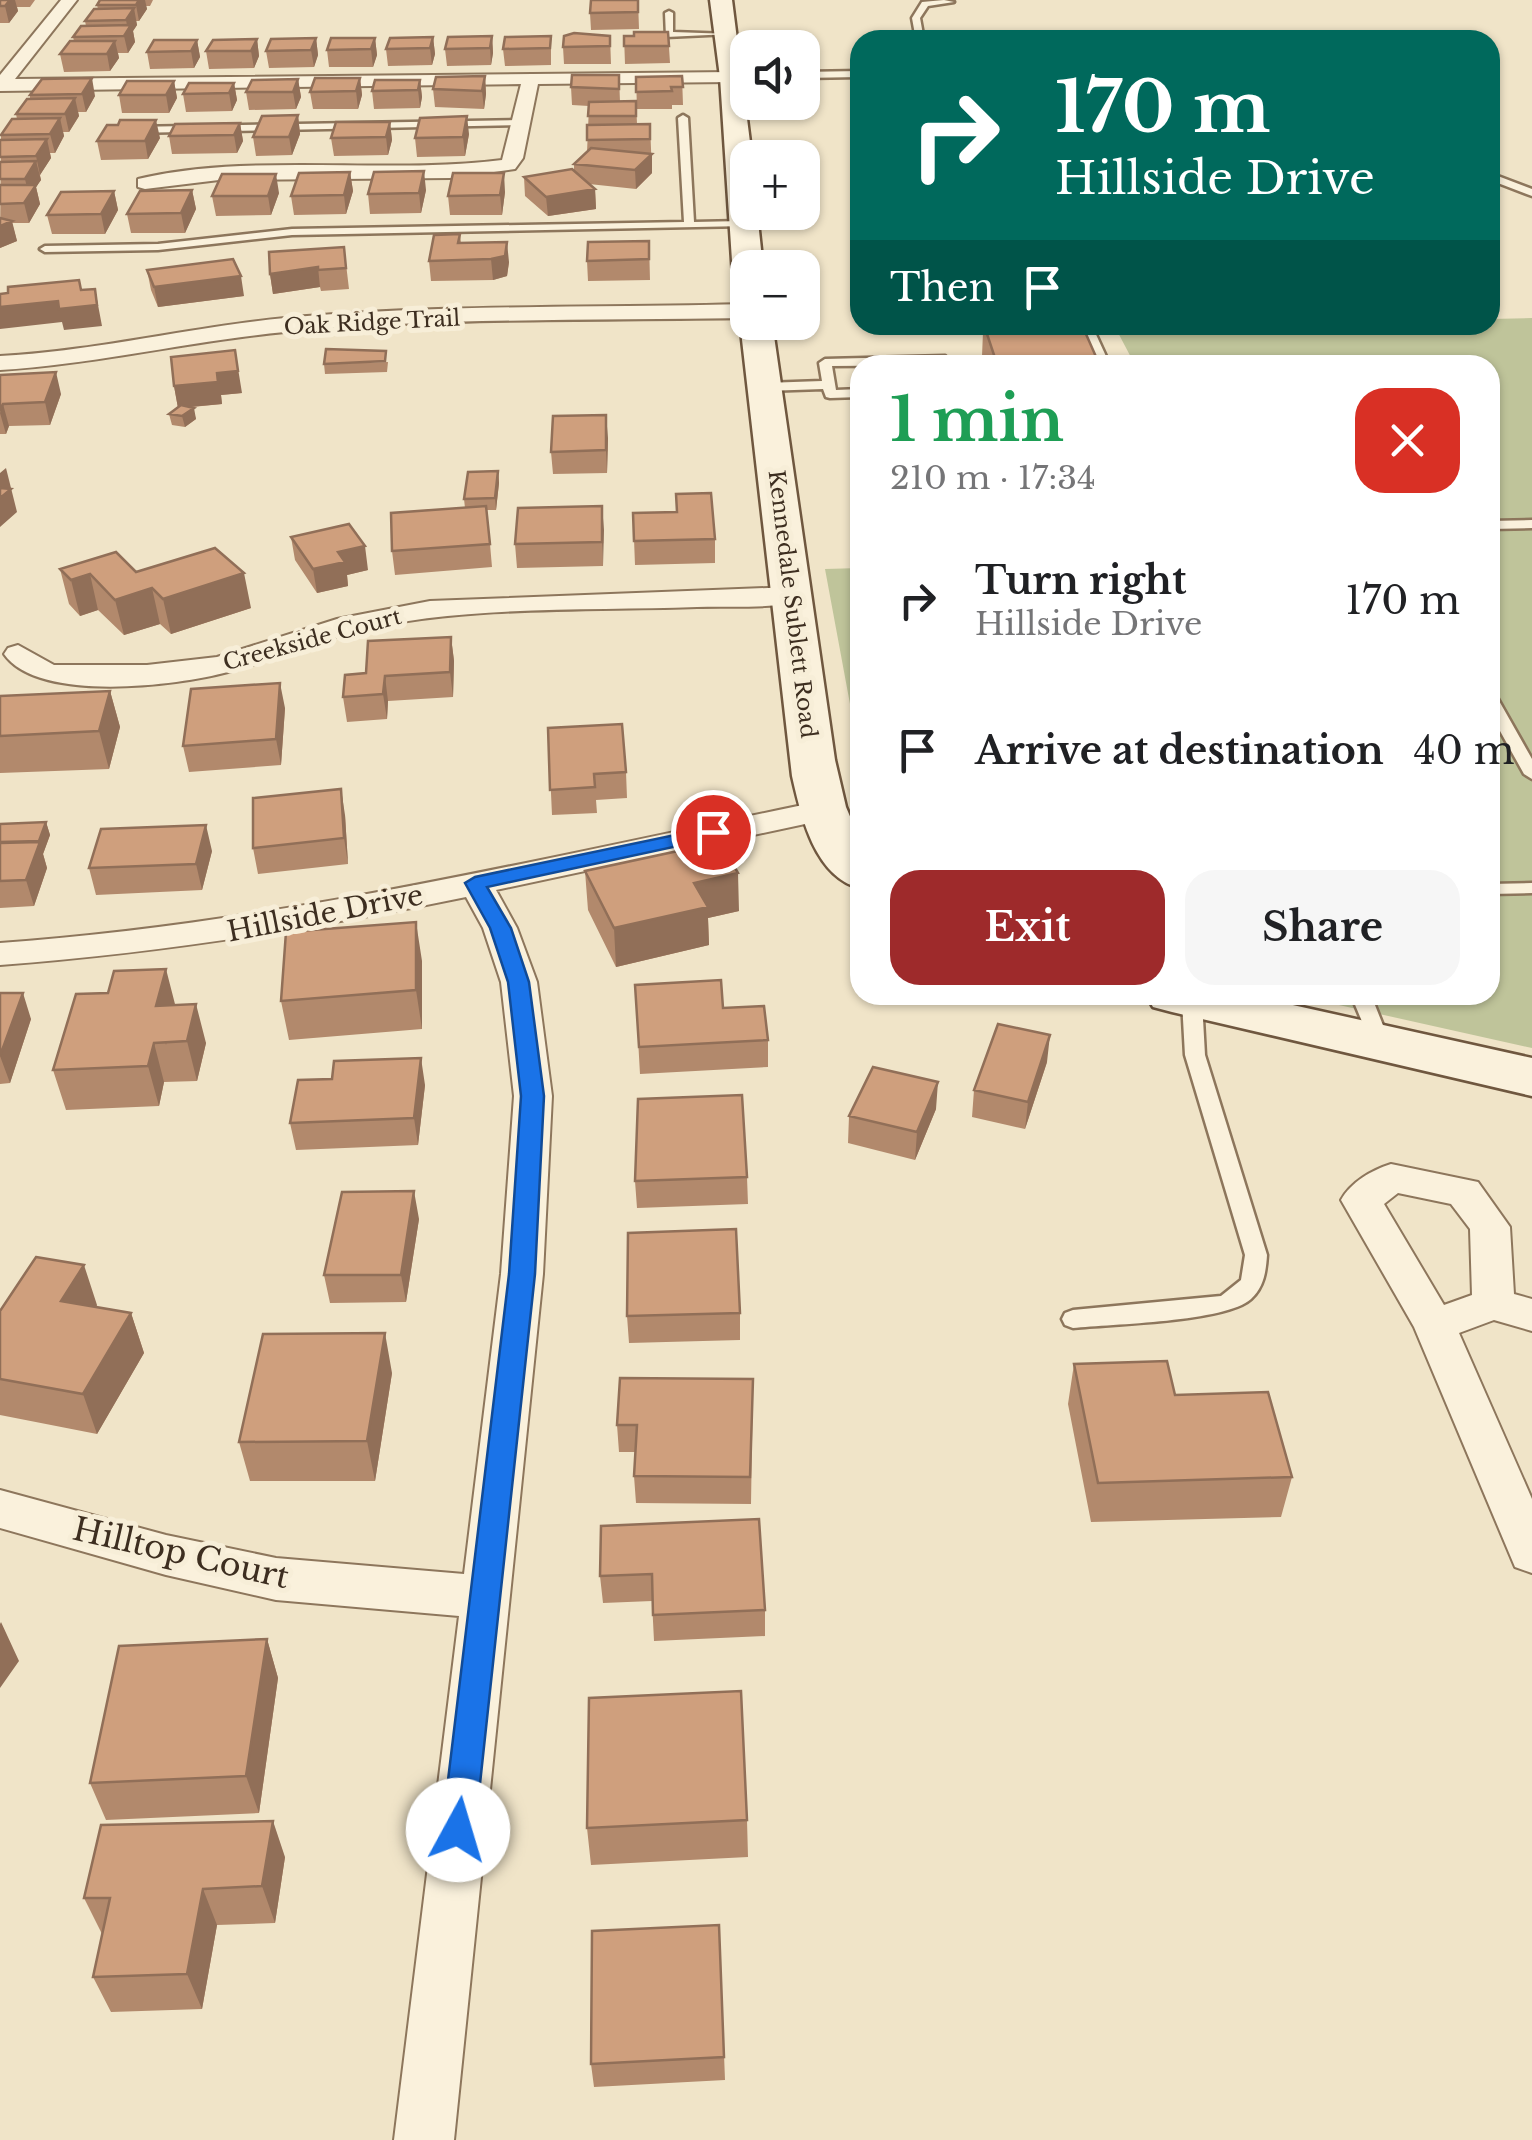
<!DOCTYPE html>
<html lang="en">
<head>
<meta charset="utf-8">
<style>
	body { margin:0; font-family:"Libre Baskerville",serif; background:#f6f6f6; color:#202124; height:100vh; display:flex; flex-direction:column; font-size:38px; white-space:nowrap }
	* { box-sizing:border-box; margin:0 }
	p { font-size:32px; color:#757577 }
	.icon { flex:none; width:55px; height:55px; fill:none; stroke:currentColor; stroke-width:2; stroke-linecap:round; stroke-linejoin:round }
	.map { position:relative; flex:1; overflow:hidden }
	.sheet { position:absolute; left:850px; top:355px; width:650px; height:650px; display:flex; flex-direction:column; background:#fff; border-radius:30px; box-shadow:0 2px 8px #0004 }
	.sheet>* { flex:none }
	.banner { position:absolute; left:850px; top:30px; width:650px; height:305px; border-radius:30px; box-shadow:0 2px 8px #0004; background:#00695c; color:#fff; overflow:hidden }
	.fabs { position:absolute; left:730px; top:30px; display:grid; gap:20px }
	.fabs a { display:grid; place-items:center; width:90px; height:90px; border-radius:20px; background:#fff; box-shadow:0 2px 8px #0004; font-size:50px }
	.pin { position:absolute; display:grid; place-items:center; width:85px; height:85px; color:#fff; margin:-42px; border:5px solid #fff; border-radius:50%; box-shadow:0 2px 10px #0007 }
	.me { position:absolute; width:110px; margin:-55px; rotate:6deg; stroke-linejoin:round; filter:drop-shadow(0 0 8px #0008) }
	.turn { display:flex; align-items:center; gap:35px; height:210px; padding:0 40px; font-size:45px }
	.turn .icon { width:130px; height:130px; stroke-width:2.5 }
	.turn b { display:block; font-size:70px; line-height:85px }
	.then { display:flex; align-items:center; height:95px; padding:0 40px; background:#0003; gap:20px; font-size:38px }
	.round { display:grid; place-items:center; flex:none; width:105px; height:105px; border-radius:30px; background:#f6f6f6 }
	.headline { display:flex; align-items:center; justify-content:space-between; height:170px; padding:0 40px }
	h1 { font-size:60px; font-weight:800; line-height:75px; color:#1e9e55 }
	.cta { display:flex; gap:20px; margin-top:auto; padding:20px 40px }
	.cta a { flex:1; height:115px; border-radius:30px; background:#9e2a2b; color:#fff; font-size:40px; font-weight:800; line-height:115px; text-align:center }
	.cta a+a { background:#f6f6f6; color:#202124 }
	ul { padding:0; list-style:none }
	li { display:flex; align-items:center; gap:30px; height:150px; padding:0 40px }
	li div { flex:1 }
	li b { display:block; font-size:38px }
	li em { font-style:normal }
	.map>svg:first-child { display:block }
	.cemetery { fill:#bfc49a }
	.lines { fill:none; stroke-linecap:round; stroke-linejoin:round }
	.lane-casing { stroke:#8d765c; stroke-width:5 }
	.street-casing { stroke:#8d765c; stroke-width:4 }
	.secondary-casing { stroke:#6f573f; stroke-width:5 }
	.lane { fill:#faf1dc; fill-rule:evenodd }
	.street { fill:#faf1dc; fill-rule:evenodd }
	.secondary { fill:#faf1dc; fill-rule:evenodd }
	.wall { fill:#b2896c }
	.shaded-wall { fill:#916f58 }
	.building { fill:#cf9f7d; stroke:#916f58; stroke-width:2.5 }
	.route { fill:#1a73e8; stroke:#114b97; stroke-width:2.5 }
	.labels { text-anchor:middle; stroke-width:10; stroke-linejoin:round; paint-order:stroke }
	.far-street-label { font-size:22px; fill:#3d2e20; stroke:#f7eed8 }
	.street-label { font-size:28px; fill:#3d2e20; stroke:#f7eed8 }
	.near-street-label { font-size:32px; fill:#3d2e20; stroke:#f7eed8 }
</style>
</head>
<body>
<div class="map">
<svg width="1532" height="2140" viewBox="0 0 1532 2140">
	<rect width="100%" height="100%" fill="#f0e4c8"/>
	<!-- cemetery -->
	<path class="cemetery" d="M1532 318V1048L1294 995H1490V365H1135L1114 325H1490V319Z
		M860 568V758L825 569Z"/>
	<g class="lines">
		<defs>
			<path id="lane" d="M944 0 954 2 928 6 920 18 924 40H916L912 18 922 2Z
				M669 11 673 13V32L730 34 666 37 665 13Z
				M860 71V77L802 78V72Z
				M732 74H748V80L729 79Z
				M683 115 688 118 694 222 742 221 747 224 746 226 292 235 158 250 45 252 40 249 45 246 158 244 292 229 684 222 678 118Z
				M521 120 524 125 132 133 127 130 132 127Z
				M1490 173 1532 189V196L1490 180Z
				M1089 325 1093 328 1110 365H1098L1081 328Z
				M945 356 953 365 832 366 836 390 860 389V397L830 398 826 397 823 389 765 391 759 387 765 383 822 381 819 363 825 359Z
				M1532 520V528L1490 529V521Z
				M1490 694 1498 699 1532 759V779L1524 774 1490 713Z
				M1532 883V893L1490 894V884Z
				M1191 995 1202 1001 1205 1055 1267 1255C1266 1271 1264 1287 1251 1299 1226 1322 1111 1324 1073 1328L1065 1325 1062 1319 1065 1313 1073 1310 1221 1296 1241 1280 1245 1255 1185 1055 1182 1001Z
				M1351 995H1371L1390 1043 1387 1048H1373Z"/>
			<path id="street" d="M61 0H77L15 79 732 72 740 77 732 82 538 84 523 158 515 169 451 178 219 180 145 189 138 187V179C252 152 384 175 502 160L521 84 0 91V75Z
				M748 304V318C594 321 439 317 285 332 190 341 96 364 0 370V356C96 351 190 327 285 318 439 304 594 308 748 304Z
				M793 587 803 589 807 595 803 601C770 609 731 606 697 607 589 611 453 605 350 633 309 644 269 661 228 672 176 686 38 703 4 654L8 648 18 645 54 665H147L217 657 337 619 430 601Z
				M822 801 833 804 838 811 833 818 496 890 517 928 537 982 552 1096 543 1274 454 2140H394L459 1616 276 1600 166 1575 0 1528V1490L166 1535 276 1558 464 1574 501 1274 514 1096 501 982 483 928 466 897C311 929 157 953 0 965V943C280 923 548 857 822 801Z
				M1391 1164 1478 1182 1510 1227 1514 1294 1532 1299V1331L1494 1320 1459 1333 1532 1499V1573L1515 1567 1414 1327 1341 1200C1351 1182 1372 1170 1391 1164ZM1398 1193 1451 1204 1470 1229 1472 1295 1444 1305 1384 1204Z"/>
			<path id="secondary" d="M710 0H732L752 158H748V212H757L763 268H748V285L737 283 733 276 720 77Z
				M748 314V322H772L835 760 846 807 860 840V888C815 877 801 816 792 776L740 322Z
				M1146 995H1248L1532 1058V1096L1172 1012 1153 1007Z"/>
		</defs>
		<!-- lane casing -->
		<use href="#lane" class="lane-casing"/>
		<!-- street casing -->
		<use href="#street" class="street-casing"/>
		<!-- secondary casing -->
		<use href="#secondary" class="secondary-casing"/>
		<!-- lane -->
		<use href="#lane" class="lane"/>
		<!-- street -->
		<use href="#street" class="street"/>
		<!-- secondary -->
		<use href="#secondary" class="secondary"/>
	</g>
	<!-- wall -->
	<path class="wall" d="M0 0H35L30 7H17L18 11 9 23H0Z
		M100 0H153L150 6H146L147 9 139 21H136L137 25 133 31 135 42 128 53H118L119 58 110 71 64 72 60 54 74 41 73 37 86 26 85 21 98 9 97 5Z
		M638 0 639 29 591 30 590 13Z
		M668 32 670 63 625 64 624 36Z
		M492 36 493 53 491 65 447 66 445 49Z
		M551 36V65L505 66 503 49Z
		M610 36 611 64H564L563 47Z
		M433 37 435 54 432 65 388 66 386 49Z
		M316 38 318 55 314 67 269 68 266 51Z
		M375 38 377 55 373 67H329L327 50Z
		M257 39 259 56 254 68 209 69 206 51Z
		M197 40 200 57 194 68 150 69 147 52Z
		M619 75 620 102 636 101 637 124H650L652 173 636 189 589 184 595 189 596 209 548 216 525 196 524 177 574 171V164L587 152 589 106 572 105 571 87Z
		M485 76 486 94 484 109 435 107 433 89Z
		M682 76 683 105H672V109H637L636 77Z
		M360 78 362 95 358 109H313L310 92Z
		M42 79 95 96 86 112H78L79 116 69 132H63L64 136 55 153H50L51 158 40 175 41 180 36 187 40 204 29 223H12L17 241 0 248 1 135 17 119 16 114 30 99V95Z
		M298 79 301 97 296 109 249 110 246 92Z
		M420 80 422 97 420 108 374 109 372 91Z
		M174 81 177 98 169 113H122L119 95Z
		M234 83 237 100 232 111 186 112 183 94Z
		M298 115 300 134 292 155 256 156 253 137Z
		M390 122 392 140 388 155 334 156 331 138Z
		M240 123 243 141 237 153 172 154 169 136Z
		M118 125 160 138 148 159 101 160 97 141Z
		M469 134 465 156 417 157 415 138Z
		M350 172 353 191 346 214 294 215 291 196Z
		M192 190 196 209 185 233H131L127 214Z
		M426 190 421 213 370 214 368 194Z
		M114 191 118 210 105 234H52L47 215Z
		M505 192 502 215H450L448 196Z
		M279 193 271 215 216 216 212 196Z
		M460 234 461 243 509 262 507 276 493 280 431 281 429 261Z
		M649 241 650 280 588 281 587 261Z
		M344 247 349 289 321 291 320 287 273 294 270 274Z
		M147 270 244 296 158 307 151 290Z
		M981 325H1082L1097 359 1096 365H984L982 356 983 332Z
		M388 362 387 372 325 374 324 364Z
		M0 375 61 394 50 425 9 426 6 434H0Z
		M174 386 242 393 221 395 222 404 192 407 196 419 185 427 172 425 169 414 178 408Z
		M608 438 607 473 553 474 551 452Z
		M498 471 499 483 496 510H487L492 567 395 575 392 551 465 508 464 499Z
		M602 506 603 566 517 568 515 544Z
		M633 513 715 539V563L635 565Z
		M291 537 368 570 347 575 348 586 317 593 295 560Z
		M60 569 136 572 251 608 171 634 160 624 124 635 98 610 80 616 69 604Z
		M451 637 454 661 453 697 388 701 387 719 347 722 343 697 366 673Z
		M110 691 120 727 109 769 0 773V696Z
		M285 708 281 765 189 772 183 746Z
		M548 728 626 772 627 798 596 800 597 813 552 815Z
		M345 815 348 864 258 874 253 848Z
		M46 822 50 835 43 854 47 868 34 906 0 908V824Z
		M212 851 202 890 96 895 89 868Z
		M585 871 739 911 708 918 709 945 616 967 588 910Z
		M422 961V1029L289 1040 281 1001Z
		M635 985 723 1008 768 1040V1067L640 1074Z
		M0 993 31 1019 10 1083 0 1084Z
		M175 1005 206 1043 197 1081 164 1082 159 1106 66 1110 53 1070Z
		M1047 1062 1025 1129 972 1117 974 1090Z
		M425 1085 418 1145 296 1150 290 1123Z
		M936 1109 915 1160 848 1143 849 1116Z
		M747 1177 748 1204 637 1208 635 1181Z
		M419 1219 406 1302 330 1303 324 1275Z
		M97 1305 96 1307 131 1313 144 1353 97 1434 0 1415V1311Z
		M740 1313V1340L629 1343 627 1316Z
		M1074 1364 1175 1395 1292 1477 1281 1517 1091 1522 1068 1404Z
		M392 1373 375 1481H250L239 1442Z
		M753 1379 751 1504 636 1503 634 1476 635 1452H619L617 1425Z
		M601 1526 765 1610V1636L654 1641 652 1601 603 1603 600 1576Z
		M267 1639 278 1678 259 1813 106 1820 90 1783Z
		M747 1820 748 1857 591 1865 587 1828Z
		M285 1857 275 1923 217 1925 202 2009 111 2012 93 1977 102 1934 84 1898Z
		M719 1925 725 2080 594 2087 591 2064Z"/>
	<!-- shaded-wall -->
	<path class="shaded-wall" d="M10 0H15L18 11 9 23 5 6Z
		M139 0H145L147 9 139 21 136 5Z
		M134 8 137 25 133 31 135 42 128 53 124 36 128 31 126 20Z
		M492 36 493 53 491 65 490 48Z
		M433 37 435 54 432 65 430 48Z
		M316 38 318 55 314 67 311 50Z
		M375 38 377 55 373 67 371 49Z
		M257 39 259 56 254 68 251 51Z
		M197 40 200 57 194 68 191 51Z
		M115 41 119 58 110 71 107 54Z
		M485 76 486 94 484 109 482 91Z
		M92 78 95 96 86 112 82 94Z
		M360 78 362 95 358 109 356 91Z
		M298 79 301 97 296 109 293 92Z
		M420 80 422 97 420 108 418 90Z
		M174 81 177 98 169 113 166 95Z
		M234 83 237 100 232 111 229 93Z
		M75 98 79 116 69 132 65 114Z
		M298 115 300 134 292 155 289 137Z
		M467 116 469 134 465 156 463 137Z
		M60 118 64 136 55 153 50 134Z
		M156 120 160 138 148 159 145 141Z
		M390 122 392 140 388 155 386 137Z
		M240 123 243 141 237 153 234 135Z
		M47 139 51 158 40 175 36 156Z
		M652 154V173L636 189 635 170Z
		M36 161 41 180 36 187 40 204 29 223 24 203 29 196 25 179Z
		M424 171 426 190 421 213 419 193Z
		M350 172 353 191 346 214 344 195Z
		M504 173 505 192 502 215 500 195Z
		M276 174 279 193 271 215 268 196Z
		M595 189 596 209 548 216 546 197Z
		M192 190 196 209 185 233 181 213Z
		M114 191 118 210 105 234 101 214Z
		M12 221 17 241 0 248V226Z
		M507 242 509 262 507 276 493 280 491 259Z
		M318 267 320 287 273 294 270 274Z
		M241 276 244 296 158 307 154 287Z
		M95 289 102 326 64 330 62 322 0 329V307L58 301 85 306Z
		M235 350 242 393 221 395 222 404 178 408 174 386 217 373Z
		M56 372 61 394 50 425 45 402Z
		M3 404 9 426 6 434 0 413Z
		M194 408 196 419 185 427 182 416Z
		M606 415 608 438 607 473 606 450Z
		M6 468 17 512 0 527V473Z
		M498 471 499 483 496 510 495 498Z
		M602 506 604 530 603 566 602 542Z
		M365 546 368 570 347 575 348 586 317 593 313 569 338 552Z
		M244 573 251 608 171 634 163 599Z
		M90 574 98 610 80 616 71 580Z
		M152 588 160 624 124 635 115 600Z
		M451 637 454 661 453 697 450 672Z
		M385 676 388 701 387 719 383 694Z
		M280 683 285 708 281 765 276 739Z
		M110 691 120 727 109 769 99 731Z
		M341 789 345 815 348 864 344 838Z
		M46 822 50 835 43 854 47 868 34 906 26 880Z
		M206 825 212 851 202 890 196 864Z
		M738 873 739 911 708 918 709 945 616 967 614 928 694 883Z
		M416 922 422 961V1029L416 990Z
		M166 969 176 1008 166 1045 156 1006Z
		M23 993 31 1019 10 1083 0 1056Z
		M196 1004 206 1043 197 1081 187 1041Z
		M1050 1035 1047 1062 1025 1129 1028 1102Z
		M154 1043 164 1082 159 1106 148 1066Z
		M421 1058 425 1085 418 1145 414 1118Z
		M938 1082 936 1109 915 1160 917 1132Z
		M414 1191 419 1219 406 1302 401 1275Z
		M84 1265 97 1305 75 1340 61 1301Z
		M131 1313 144 1353 97 1434 83 1394Z
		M385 1333 392 1373 375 1481 367 1441Z
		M1 1622 19 1661 0 1688V1624Z
		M267 1639 278 1678 259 1813 246 1776Z
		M273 1821 285 1857 275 1923 262 1886Z
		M203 1889 217 1925 202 2009 187 1974Z"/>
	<!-- building -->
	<path class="building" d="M0 0H10L5 6H0Z
		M100 0H139L136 5H97Z
		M591 0H638V12L590 13Z
		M134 8 126 20 85 21 94 9Z
		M131 25 124 36 73 37 81 26Z
		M634 32H668L669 46H624V36H634Z
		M574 33 610 36V46L563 47 564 36Z
		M492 36 490 48 445 49 448 37Z
		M551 36 550 48 503 49 505 37Z
		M433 37 430 48 386 49 390 38Z
		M316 38 311 50 266 51 271 39Z
		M331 38H375L371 49 327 50Z
		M257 39 251 51H206L213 40Z
		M154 40H197L191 51 147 52Z
		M70 41H115L107 54H60Z
		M572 75H619V89L571 87Z
		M485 76 482 91 433 89 436 77Z
		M682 76 683 87H671L672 91 636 92V77Z
		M92 78 82 94 30 95 42 79Z
		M315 78H360L356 91 310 92Z
		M298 79 293 92H246L252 80Z
		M375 80H420L418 90 372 91Z
		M127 81H174L166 95H119Z
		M189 83H234L229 93 183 94Z
		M75 98 65 114H16L27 99Z
		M636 101V116H588L589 102Z
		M298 115 289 137H253L262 116Z
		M467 116 463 137 415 138 420 118Z
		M60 118 50 134 1 135 12 119Z
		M120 120H156L145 141H97L107 125H118Z
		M336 122H390L386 137 331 138Z
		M240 123 234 135 169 136 175 124Z
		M650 124V139L587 140V125Z
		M47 139 36 156 0 157V140Z
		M591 148 652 154 635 170 574 164Z
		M36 161 25 179H0V162Z
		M572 169 595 189 546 197 524 177Z
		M424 171 419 193 368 194 374 172Z
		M350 172 344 195 291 196 299 173Z
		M453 173H504L500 195 448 196Z
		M222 174H276L268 196H212Z
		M0 185H36L24 203 0 204Z
		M192 190 181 213 127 214 140 191Z
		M114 191 101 214 47 215 61 192Z
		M0 218 12 221 0 226Z
		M460 234 458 243 507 242 505 256 491 259 429 261 434 235Z
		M649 241V259L587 261 588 242Z
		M344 247 346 268 318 270V267L270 274 269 252Z
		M233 259 241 276 154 287 147 270Z
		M79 280 81 290 95 289 97 305 59 309 58 301 0 307V294L8 293V287Z
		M984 325H1082L1097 359 996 361Z
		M326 349 386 351 385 361 324 364Z
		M235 350 238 371 217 373 218 382 174 386 171 357Z
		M56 372 45 402 3 404 0 411V375Z
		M181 405 194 408 182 416 169 414Z
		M606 415V450L551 452 553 416Z
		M498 471 495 498 464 499 468 472Z
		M0 488 11 489 0 498Z
		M711 493 715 539 634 541 633 513 677 512 676 494Z
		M486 506 490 544 392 551 391 513Z
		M602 506V542L515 544 518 508Z
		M349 524 365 546 338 552 345 562 313 569 291 537Z
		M215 548 244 573 163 599 152 588 115 600 90 574 71 580 60 569 116 552 136 572Z
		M451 637 450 672 385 676 383 694 343 697 345 675 366 673 368 641Z
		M280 683 276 739 183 746 191 689Z
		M110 691 99 731 0 736V696Z
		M622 724 626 772 594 774 595 787 550 790 548 728Z
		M341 789 344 838 253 848V798Z
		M46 822 39 841 0 842V824Z
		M206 825 196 864 89 868 101 829Z
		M40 842 26 880 0 881V843Z
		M720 842 738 873 694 883 708 907 614 928 585 871Z
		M416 922V990L281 1001 286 932Z
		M166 969 156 1006 196 1004 187 1041 154 1043 148 1066 53 1070 76 994 108 993 114 971Z
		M721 980 723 1008 764 1006 768 1040 639 1047 635 985Z
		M0 993H23L0 1056Z
		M998 1024 1050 1035 1028 1102 974 1090Z
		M421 1058 414 1118 290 1123 298 1080 332 1079 334 1061Z
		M873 1067 938 1082 917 1132 849 1116Z
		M742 1095 747 1177 635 1181 638 1099Z
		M414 1191 401 1275H324L342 1192Z
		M736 1229 740 1313 627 1316 628 1233Z
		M36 1257 84 1265 61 1301 131 1313 83 1394 0 1379V1311Z
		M385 1333 367 1441 239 1442 263 1334Z
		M1167 1361 1175 1395 1268 1392 1292 1477 1098 1483 1074 1364Z
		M620 1378 753 1379 750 1477 634 1476 637 1425H617Z
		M759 1519 765 1610 653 1615 652 1574 600 1576 601 1526Z
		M267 1639 246 1776 90 1783 119 1646Z
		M741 1691 747 1820 587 1828 589 1698Z
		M273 1821 262 1886 203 1889 187 1974 93 1977 110 1898H84L101 1825Z
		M719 1925 724 2057 591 2064 592 1931Z"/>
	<!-- route -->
	<path class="route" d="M713 827 723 832 720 837 487 887 511 928 529 982 544 1096 535 1274 475 1830 470 1840 458 1845 447 1840 442 1830 509 1274 521 1096 508 982 490 928 465 883 475 877Z"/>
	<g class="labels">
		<!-- far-street labels -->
		<g class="far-street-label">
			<text transform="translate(372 322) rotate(-3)" y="8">Oak Ridge Trail</text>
			<text transform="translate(793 604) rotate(83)" y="8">Kennedale Sublett Road</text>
			<text transform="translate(312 639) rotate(-15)" y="8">Creekside Court</text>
		</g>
		<!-- street labels -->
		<g class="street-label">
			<text transform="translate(325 913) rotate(-11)" y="10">Hillside Drive</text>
		</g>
		<!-- near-street labels -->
		<g class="near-street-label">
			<text transform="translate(181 1553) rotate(13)" y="11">Hilltop Court</text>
		</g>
	</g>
</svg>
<div class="fabs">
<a><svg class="icon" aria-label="sound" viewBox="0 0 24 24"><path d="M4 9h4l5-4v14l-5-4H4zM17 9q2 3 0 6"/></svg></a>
<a>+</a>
<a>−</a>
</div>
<div class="pin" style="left:713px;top:832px;background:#d93025"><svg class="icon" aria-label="arrive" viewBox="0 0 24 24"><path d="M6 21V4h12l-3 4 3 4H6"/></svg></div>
<svg class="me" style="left:458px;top:1830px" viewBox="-20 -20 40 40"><circle r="19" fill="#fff"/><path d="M0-13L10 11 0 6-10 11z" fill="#1a73e8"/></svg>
<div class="banner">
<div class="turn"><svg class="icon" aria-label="right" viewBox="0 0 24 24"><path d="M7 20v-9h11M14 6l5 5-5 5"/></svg><div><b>170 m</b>Hillside Drive</div></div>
<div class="then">Then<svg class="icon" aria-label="arrive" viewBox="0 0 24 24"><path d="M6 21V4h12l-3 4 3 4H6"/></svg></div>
</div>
<section class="sheet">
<div class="headline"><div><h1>1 min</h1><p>210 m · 17:34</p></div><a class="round" style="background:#d93025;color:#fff"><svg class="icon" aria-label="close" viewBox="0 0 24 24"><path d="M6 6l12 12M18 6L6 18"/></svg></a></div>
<ul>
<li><svg class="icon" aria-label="right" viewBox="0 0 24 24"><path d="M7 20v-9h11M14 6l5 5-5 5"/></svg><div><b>Turn right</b><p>Hillside Drive</p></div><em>170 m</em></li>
<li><svg class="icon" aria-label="arrive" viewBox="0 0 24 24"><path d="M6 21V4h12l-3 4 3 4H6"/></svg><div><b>Arrive at destination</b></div><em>40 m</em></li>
</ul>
<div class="cta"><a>Exit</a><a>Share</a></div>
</section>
</div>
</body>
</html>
